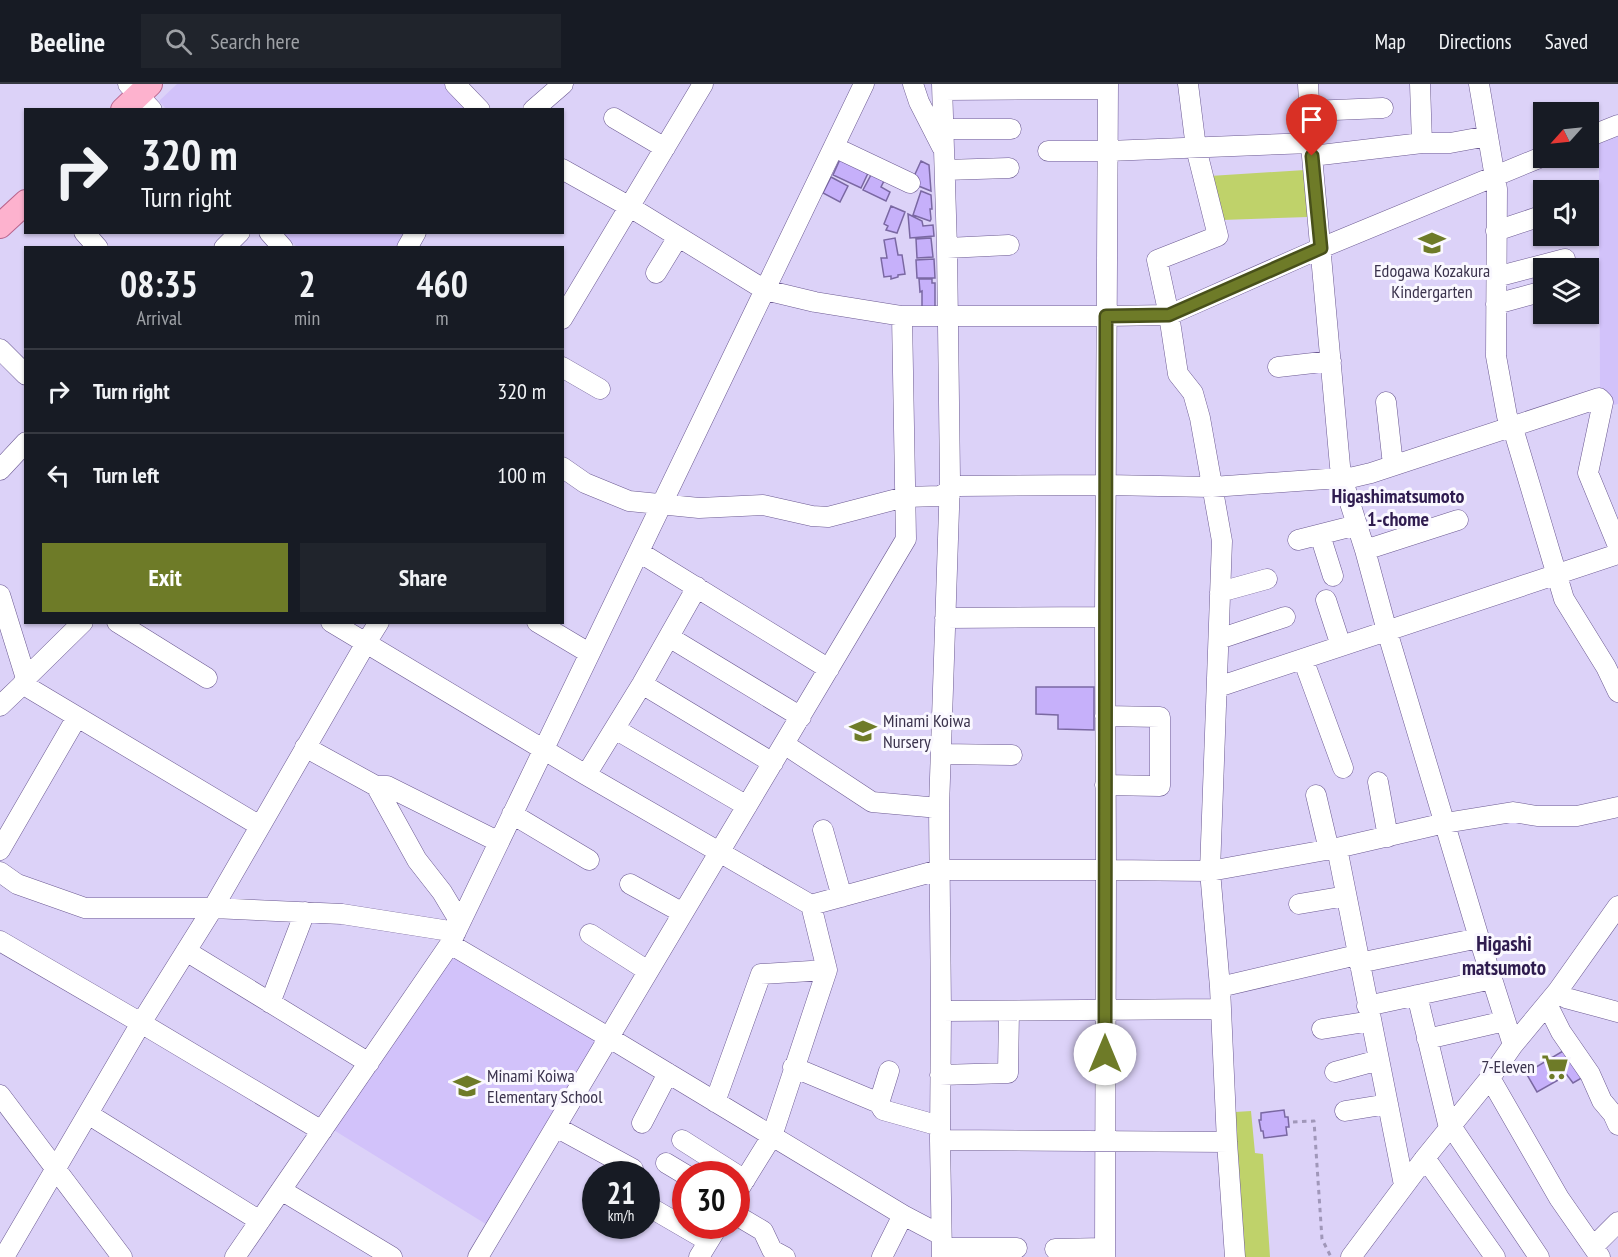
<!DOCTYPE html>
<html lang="en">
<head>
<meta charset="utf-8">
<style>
	body { margin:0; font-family:"PT Sans Narrow",sans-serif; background:#20242c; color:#f1f3f6; height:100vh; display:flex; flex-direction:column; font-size:22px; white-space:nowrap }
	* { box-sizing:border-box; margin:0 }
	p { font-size:20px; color:#9ea1a6 }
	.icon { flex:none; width:33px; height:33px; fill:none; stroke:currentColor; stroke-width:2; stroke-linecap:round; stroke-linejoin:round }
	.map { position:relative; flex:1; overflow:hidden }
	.side { position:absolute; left:24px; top:162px; width:540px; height:378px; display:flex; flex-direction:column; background:#171b24; border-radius:0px; box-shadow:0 2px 4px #0004 }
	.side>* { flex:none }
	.hud { position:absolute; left:24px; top:24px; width:540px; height:126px; border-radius:0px; box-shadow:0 2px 4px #0004; background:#171b24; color:#f1f3f6; overflow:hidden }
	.needle { width:39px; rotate:243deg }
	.buttons { position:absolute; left:1533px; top:18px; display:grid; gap:12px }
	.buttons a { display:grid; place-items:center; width:66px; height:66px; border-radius:0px; background:#171b24; box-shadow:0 2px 4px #0004; font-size:30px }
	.speed { position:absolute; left:582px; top:1077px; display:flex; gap:12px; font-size:30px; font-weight:700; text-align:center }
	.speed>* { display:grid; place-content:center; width:78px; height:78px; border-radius:50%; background:#171b24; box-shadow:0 2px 4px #0004; line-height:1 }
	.speed small { font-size:15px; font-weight:400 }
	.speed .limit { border:9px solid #d22; background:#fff; color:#111 }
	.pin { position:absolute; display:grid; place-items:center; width:51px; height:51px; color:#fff; margin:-62px -26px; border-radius:50% 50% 50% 0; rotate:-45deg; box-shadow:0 0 6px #0007 }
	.pin .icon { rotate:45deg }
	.me { position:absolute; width:66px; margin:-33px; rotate:0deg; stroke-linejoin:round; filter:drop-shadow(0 0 4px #0008) }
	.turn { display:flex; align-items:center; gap:21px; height:126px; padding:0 18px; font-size:27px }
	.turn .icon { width:78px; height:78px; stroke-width:2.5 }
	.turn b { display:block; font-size:42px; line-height:51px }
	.eta { display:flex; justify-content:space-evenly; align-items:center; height:102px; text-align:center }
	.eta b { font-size:36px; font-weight:700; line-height:42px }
	.cta { display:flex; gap:12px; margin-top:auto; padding:12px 18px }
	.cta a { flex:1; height:69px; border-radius:0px; background:#6e7b28; color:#fff; font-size:24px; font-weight:700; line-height:69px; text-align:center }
	.cta a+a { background:#20242c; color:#f1f3f6 }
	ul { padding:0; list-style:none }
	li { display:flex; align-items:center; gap:18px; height:84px; padding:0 18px; border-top:2px solid #363941 }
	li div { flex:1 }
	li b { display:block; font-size:22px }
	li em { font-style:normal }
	header { display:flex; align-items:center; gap:36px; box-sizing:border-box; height:84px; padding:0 30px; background:#171b24; border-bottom:2px solid #363941 }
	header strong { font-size:28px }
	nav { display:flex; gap:33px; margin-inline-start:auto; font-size:21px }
	.search { width:420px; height:54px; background:#20242c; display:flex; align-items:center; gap:15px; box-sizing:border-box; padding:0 21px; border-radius:0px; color:#9ea1a6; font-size:22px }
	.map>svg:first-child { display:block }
	.built { fill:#d2c2fa }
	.green { fill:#bfd26a }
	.building { fill:#c6b0fa; stroke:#7a68a2; stroke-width:1.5 }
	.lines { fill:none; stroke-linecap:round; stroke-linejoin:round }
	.minor-casing { stroke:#6c5a92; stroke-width:21 }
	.major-casing { stroke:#b8648c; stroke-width:26 }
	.path { stroke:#a097b9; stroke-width:3; stroke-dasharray:4.5 4.5; stroke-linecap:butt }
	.minor { stroke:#fff; stroke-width:20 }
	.major { stroke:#fdb2ce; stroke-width:24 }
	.route-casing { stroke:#48501a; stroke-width:15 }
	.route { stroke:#6e7b28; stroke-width:10 }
	.labels { text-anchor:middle; stroke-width:6; stroke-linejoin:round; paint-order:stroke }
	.poi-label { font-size:18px; fill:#3b334d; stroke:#faf8ff; text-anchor:start }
	.neighbourhood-label { font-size:20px; font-weight:bold; fill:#2f1c4f; stroke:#faf8ff }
	.quarter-label { font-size:21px; font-weight:bold; fill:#2f1c4f; stroke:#faf8ff }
</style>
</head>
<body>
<header>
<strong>Beeline</strong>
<div class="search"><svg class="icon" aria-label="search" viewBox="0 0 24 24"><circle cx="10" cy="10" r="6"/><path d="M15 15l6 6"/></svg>Search here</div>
<nav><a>Map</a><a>Directions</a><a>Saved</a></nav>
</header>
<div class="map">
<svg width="1618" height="1173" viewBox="0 0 1618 1173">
	<rect width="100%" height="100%" fill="#dcd2f8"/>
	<!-- built -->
	<path class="built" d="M177 0H444L468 25 167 26 159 17Z
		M1618 52V320L1614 321 1600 304 1599 60Z
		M283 149H408L400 164 297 163Z
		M454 869 594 953 597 959 489 1142 332 1045Z"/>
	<!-- green -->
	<path class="green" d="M1305 86 1308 133 1222 136 1210 92Z
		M1251 1027 1255 1069 1263 1070 1270 1173H1245L1235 1028Z"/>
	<!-- building -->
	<path class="building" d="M841 73 869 87 861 104 833 91Z
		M921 77 929 81 931 107 911 99Z
		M872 89 885 95 881 103 890 108 886 117 863 106Z
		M831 93 848 102 840 118 823 109Z
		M921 107 931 111 932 125H930L931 135 930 137 913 131Z
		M891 122 905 128 897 149 886 146 888 142 884 140Z
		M908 130 922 137 923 142 933 141 934 152 910 154Z
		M895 154 898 171H902L905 190 898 191V193L891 195V192L884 193 881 174H887L884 156Z
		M931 154 933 173 917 174 916 155Z
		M934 175 935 194H917L916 176Z
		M919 195H932V199H935V223H922V207L920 208Z
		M1036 603H1094V646L1058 645V631L1036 630Z
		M1568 964 1585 992 1573 999 1567 991 1537 1008 1526 989Z
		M1284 1026 1285 1033H1288L1289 1043H1286L1287 1051 1264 1054 1263 1047H1261L1259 1036H1261V1029Z"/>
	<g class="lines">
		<defs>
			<path id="minor" d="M128 0 152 26
				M455 0 480 26
				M913 0 919 18 942 63
				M1188 0 1196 64 1218 152 1157 176 1169 231 1178 290 1193 309 1200 334 1222 457 1210 787 1220 903 1227 1058 1235 1173
				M1308 0 1312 72 1340 382 1342 394 1365 466 1387 547 1479 854 1513 961
				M1420 0 1422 59
				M1479 0 1497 105 1496 272 1507 332 1515 351 1564 515 1606 583 1618 608
				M943 6 1108 5
				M533 26 563 0
				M1310 27 1383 24
				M614 34 665 64
				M944 45H1011
				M1588 53 1618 41
				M834 63 910 99
				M1048 67H1108L1311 59
				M1312 72 1422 59H1450L1488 52
				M562 85 630 123 765 206 815 218 902 232H1106L1169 231 1321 164 1544 72
				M945 86 1009 84
				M1496 147 1544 131
				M84 148 98 164
				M269 148 283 164
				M224 164 240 148
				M407 164 416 148
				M947 164 1009 161
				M656 189 678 153
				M1496 193 1565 175
				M1496 220 1544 207
				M562 235 703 0
				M0 265 26 291
				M562 283 600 305
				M1278 283 1331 277
				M1386 318 1393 381
				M562 383 585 399 629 417 699 424 763 421 812 432 828 433 905 413 940 412 958 402 1106 401 1212 403 1354 393 1371 389 1599 314 1603 318 1588 389 1618 462
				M0 386 26 358
				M1320 451 1333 492
				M1298 456 1357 441
				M1365 466 1458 436
				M639 468 829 585
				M1220 508 1267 495
				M0 511 29 604 260 742
				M1326 516 1341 562
				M945 534 1105 533
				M117 538 207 594
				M331 538 586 691 811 821 939 786H1106L1105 533 1108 0
				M537 538 589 569
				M669 553 801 633
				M1219 555 1285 533
				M1303 575 1343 684
				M642 600 773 679
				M1218 603 1618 470
				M0 622 22 601 26 594 83 538
				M1105 632 1160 633V702L1105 701
				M615 645 747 722
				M784 660 872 718 939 724
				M305 663 376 702 417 776 442 808 460 838
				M941 670 1012 671
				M586 691 642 600 697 503
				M1378 698 1388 753
				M376 702H387L499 758
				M1316 711 1329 766
				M512 730 589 776
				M823 746 842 813
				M1337 764 1404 1101
				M0 766 77 633
				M0 788 17 800 85 824H213L342 830 456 848
				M630 800 683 829
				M1299 820 1346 812
				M590 850 648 887
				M0 857 141 939 322 1047
				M450 860 608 953 903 1131 941 1151
				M186 867 369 979
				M1359 879 1479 854
				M1220 903 1357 871
				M1557 908 1566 914 1618 928
				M1417 911 1449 1044
				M270 919 305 828
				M1547 920 1561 948 1590 990 1602 1017 1613 1030 1618 1041
				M1367 922 1492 895
				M941 927 1220 925
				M1322 945 1371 937
				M1427 955 1505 937
				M793 983 879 1019
				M889 987 879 1019 883 1026 940 1042
				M1335 988 1379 976
				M940 991 1008 989 1009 927
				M1490 994 1559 1114 1600 1173
				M0 1011 122 1173
				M715 1018 761 890 827 886
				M1345 1027 1388 1020
				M88 1030 260 1137
				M642 1039 668 989
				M1451 1042 1539 1173
				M556 1043 633 1085
				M682 1056 745 1096
				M940 1056 1227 1058
				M1425 1074 1495 1173
				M666 1079 686 1091
				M281 1106 392 1173
				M736 1110 772 1052 827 886 811 821
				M646 1121 708 1157
				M736 1131 763 1147 772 1166 785 1173
				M1593 1163 1618 1138
				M942 1164H1017
				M1055 1165 1104 1164
				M4 1173 141 939 213 824 366 559 379 538
				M235 1173 450 860 864 0
				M478 1173 906 455 902 232
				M699 1173 718 1142
				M882 1173 903 1131
				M942 1173 940 1056 941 927 939 724 950 395 947 164 942 0
				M1105 1173 1106 786 1210 787 1337 764 1445 739 1513 728 1537 732H1577L1618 723
				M1351 1173 1425 1074 1490 994 1513 961 1557 908 1618 822"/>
			<path id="major" d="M123 26 150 0
				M0 142 26 118"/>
		</defs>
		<!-- minor casing -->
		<use href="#minor" class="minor-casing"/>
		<!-- major casing -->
		<use href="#major" class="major-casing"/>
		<!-- path -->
		<path class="path" d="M1293 1038 1314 1037 1322 1155 1331 1173"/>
		<!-- minor -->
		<use href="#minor" class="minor"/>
		<!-- major -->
		<use href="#major" class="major"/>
	</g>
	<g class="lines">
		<defs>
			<path id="route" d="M1105 970 1106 232 1169 231 1321 164 1312 72"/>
		</defs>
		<!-- route casing -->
		<use href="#route" class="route-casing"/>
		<!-- route -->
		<use href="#route" class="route"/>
	</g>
	<!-- icons -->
	<defs>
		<symbol id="school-bare" viewBox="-9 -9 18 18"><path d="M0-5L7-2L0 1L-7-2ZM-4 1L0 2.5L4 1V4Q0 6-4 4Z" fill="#6e7b28" stroke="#faf8ff" stroke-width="2.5" paint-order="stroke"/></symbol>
		<symbol id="supermarket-bare" viewBox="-9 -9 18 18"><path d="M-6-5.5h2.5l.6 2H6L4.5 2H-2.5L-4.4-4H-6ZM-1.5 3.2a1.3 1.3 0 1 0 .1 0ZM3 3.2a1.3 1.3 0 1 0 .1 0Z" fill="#6e7b28" stroke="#faf8ff" stroke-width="2.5" paint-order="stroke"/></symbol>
	</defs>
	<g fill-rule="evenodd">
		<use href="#school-bare" x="1413" y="140" width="38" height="38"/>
		<use href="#school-bare" x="844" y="628" width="38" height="38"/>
		<use href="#supermarket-bare" x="1536" y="964" width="38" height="38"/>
		<use href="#school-bare" x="448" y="983" width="38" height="38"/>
	</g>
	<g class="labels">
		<!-- poi labels -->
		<g class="poi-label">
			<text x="1432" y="193" text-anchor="middle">Edogawa Kozakura<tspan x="1432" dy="21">Kindergarten</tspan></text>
			<text x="883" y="643">Minami Koiwa<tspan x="883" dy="21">Nursery</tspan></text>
			<text x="1535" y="989" text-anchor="end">7-Eleven</text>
			<text x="487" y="998">Minami Koiwa<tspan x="487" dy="21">Elementary School</tspan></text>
		</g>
		<!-- neighbourhood labels -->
		<g class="neighbourhood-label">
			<text x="1398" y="419">Higashimatsumoto<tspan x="1398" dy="23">1-chome</tspan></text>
		</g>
		<!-- quarter labels -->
		<g class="quarter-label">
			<text x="1504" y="867">Higashi<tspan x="1504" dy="24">matsumoto</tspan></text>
		</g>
	</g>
</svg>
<div class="buttons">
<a><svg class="needle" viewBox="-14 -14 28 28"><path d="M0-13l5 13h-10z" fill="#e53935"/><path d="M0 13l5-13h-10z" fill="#9ea1a6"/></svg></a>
<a><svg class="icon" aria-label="sound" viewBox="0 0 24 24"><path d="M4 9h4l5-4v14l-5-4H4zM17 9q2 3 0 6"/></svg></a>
<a><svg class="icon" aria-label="layers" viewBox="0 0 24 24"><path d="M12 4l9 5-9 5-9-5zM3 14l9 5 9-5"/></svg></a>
</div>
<div class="speed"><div>21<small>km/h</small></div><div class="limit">30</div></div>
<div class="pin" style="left:1312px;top:72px;background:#d93025"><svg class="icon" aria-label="arrive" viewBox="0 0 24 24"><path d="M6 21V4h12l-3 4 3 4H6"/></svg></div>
<svg class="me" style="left:1105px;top:970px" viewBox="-20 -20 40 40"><circle r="19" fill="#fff"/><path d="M0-13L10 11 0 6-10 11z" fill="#6e7b28"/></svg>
<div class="hud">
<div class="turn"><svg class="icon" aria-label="right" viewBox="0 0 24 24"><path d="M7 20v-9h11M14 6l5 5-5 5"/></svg><div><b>320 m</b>Turn right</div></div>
</div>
<section class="side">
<div class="eta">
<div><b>08:35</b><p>Arrival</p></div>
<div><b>2</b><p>min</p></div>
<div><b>460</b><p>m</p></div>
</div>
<ul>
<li><svg class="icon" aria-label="right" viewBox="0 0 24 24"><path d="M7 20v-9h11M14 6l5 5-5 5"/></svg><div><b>Turn right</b></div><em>320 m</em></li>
<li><svg class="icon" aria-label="left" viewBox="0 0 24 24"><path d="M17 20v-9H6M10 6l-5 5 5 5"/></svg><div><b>Turn left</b></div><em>100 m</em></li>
</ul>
<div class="cta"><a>Exit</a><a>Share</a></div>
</section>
</div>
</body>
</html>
